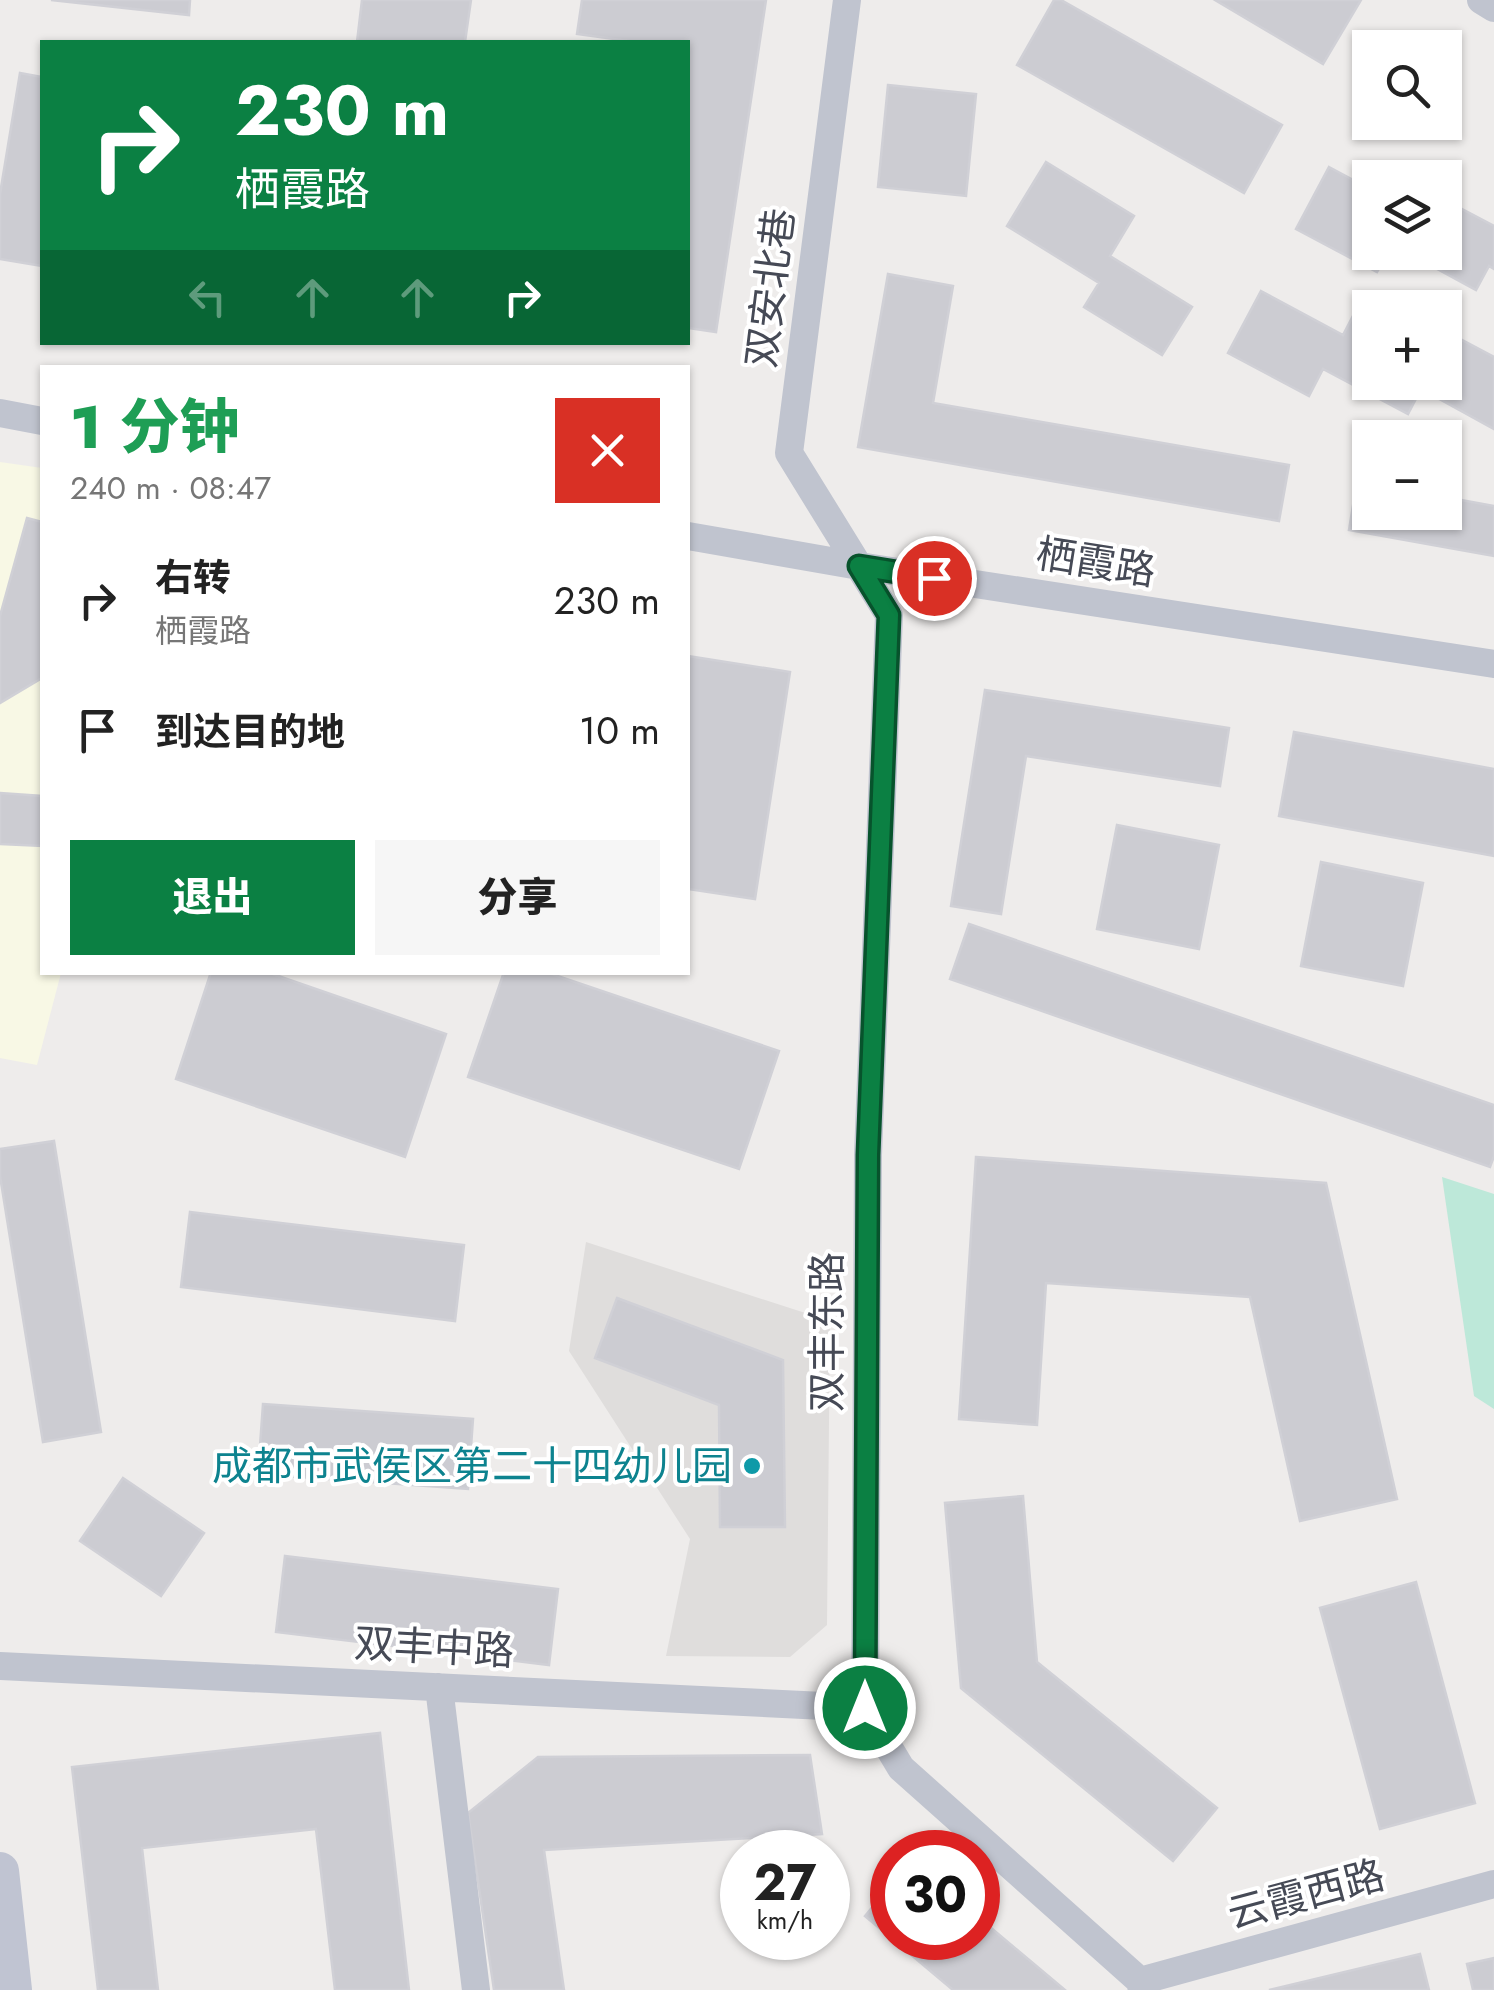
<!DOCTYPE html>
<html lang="zh">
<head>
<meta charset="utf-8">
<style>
	body { margin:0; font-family:Jost,"Noto Sans SC",sans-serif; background:#f6f6f6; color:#222; height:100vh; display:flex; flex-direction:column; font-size:38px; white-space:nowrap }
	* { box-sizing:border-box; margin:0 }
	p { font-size:32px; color:#767676 }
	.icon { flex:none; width:55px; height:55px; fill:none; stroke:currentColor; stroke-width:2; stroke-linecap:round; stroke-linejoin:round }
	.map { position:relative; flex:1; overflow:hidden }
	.drawer { position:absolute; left:40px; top:365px; width:650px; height:610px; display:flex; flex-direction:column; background:#fff; border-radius:0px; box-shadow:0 2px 8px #0004 }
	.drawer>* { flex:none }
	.hud { position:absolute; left:40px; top:40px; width:650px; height:305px; border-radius:0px; box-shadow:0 2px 8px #0004; background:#0b8043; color:#fff; overflow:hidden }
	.tools { position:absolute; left:1352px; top:30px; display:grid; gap:20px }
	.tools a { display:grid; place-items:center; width:110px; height:110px; border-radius:0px; background:#fff; box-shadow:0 2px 8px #0004; font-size:50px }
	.speed { position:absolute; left:720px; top:1830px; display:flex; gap:20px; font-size:50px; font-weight:700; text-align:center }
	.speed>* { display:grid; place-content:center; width:130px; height:130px; border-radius:50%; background:#fff; box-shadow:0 2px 8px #0004; line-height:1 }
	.speed small { font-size:25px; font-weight:400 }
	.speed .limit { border:15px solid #d22; background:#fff; color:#111 }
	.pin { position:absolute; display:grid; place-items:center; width:85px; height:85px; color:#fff; margin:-42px; border:5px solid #fff; border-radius:50%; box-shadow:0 2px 10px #0007 }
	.me { position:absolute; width:110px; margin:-55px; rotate:0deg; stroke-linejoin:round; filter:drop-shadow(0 0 8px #0008) }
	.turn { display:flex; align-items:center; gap:35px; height:210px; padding:0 30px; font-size:45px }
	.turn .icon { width:130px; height:130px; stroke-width:2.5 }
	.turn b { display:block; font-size:70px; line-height:85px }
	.lanes { display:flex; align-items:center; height:95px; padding:0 30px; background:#0003; justify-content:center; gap:50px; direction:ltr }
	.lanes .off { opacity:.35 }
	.round { display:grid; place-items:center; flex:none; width:105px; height:105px; border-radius:0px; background:#f6f6f6 }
	.headline { display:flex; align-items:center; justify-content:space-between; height:170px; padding:0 30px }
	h1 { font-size:60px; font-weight:800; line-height:75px; color:#1e9e55 }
	.cta { display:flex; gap:20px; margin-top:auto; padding:20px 30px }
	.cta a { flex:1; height:115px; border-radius:0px; background:#0b8043; color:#fff; font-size:40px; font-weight:800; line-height:115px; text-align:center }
	.cta a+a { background:#f6f6f6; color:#222 }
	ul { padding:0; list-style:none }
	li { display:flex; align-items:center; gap:30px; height:130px; padding:0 30px }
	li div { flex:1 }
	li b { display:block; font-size:38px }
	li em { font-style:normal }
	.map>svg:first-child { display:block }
	.commercial { fill:#f8f8e5 }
	.education { fill:#dfdddc }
	.green { fill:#bde8d9 }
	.building { fill:#ccccd2; stroke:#d0d0d6; stroke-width:2.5 }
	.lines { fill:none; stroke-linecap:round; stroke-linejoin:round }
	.street { stroke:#c0c4cf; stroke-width:28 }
	.secondary { stroke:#c0c4d2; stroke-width:38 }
	.route-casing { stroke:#07532c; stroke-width:25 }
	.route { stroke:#0b8043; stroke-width:18 }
	.culture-dot { fill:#0f9aa8; stroke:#fff; stroke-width:4 }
	.labels { text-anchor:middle; stroke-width:8; stroke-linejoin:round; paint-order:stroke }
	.street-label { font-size:40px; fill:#464a56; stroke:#fff }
	.culture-label { font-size:40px; fill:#0d838f; stroke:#fff; text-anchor:end }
</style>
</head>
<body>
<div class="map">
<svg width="1494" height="1990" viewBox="0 0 1494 1990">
	<rect width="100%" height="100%" fill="#eeeceb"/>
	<!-- commercial -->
	<path class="commercial" d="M0 462 42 468V972L61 973 37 1065 0 1058Z"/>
	<!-- education -->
	<path class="education" d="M586 1242 830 1321 827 1625 790 1657 666 1656 690 1539 569 1351Z"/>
	<!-- green -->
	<path class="green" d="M1442 1177 1494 1194V1409L1474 1396Z"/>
	<!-- building -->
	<path class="building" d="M51 0H190L189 15Z
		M362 0H471L465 42H357Z
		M582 0H766L716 332 688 328V42H636L577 34Z
		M1054 0H1061L1282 125 1244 193 1017 65Z
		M1215 0H1361L1323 64Z
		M20 73 42 77V266L0 259V194Z
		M888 85 976 94 966 196 878 187Z
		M1046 162 1134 216 1110 256 1192 307 1162 355 1084 307 1099 283 1007 226Z
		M1329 167 1370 189V252H1388L1377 272 1296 229Z
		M1445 200 1494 226V269L1489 266 1476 290 1406 252H1445Z
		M888 274 953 286 933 403 1289 465 1279 521 858 447Z
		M1261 291 1343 335 1355 312 1370 320V382H1445V360L1450 363 1462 340 1494 357V429L1421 389 1408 414 1323 369 1309 396 1228 353Z
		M1357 481 1370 484V512H1445V497L1494 506V556L1349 530Z
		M27 518 42 522V678L0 703V616Z
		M688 656 790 672 755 899 688 889Z
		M985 690 1229 728 1220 786 1026 756 1001 914 951 906Z
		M1294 732 1494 769V856L1279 816Z
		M0 793 42 796V846L0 844Z
		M1117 825 1219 845 1199 949 1097 929Z
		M1321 862 1423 883 1403 986 1301 966Z
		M969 924 1494 1105V1156L1490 1167 950 979Z
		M211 972H267L446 1034 405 1157 176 1079Z
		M504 972H546L779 1051 739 1169 468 1077Z
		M54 1141 101 1432 43 1442 0 1176V1149Z
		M976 1157 1326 1183 1397 1499 1300 1521 1250 1297 1046 1283 1037 1425 959 1419Z
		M190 1212 464 1245 455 1321 181 1287Z
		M617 1298 783 1360 785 1527H720L719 1405 595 1358Z
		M263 1404 473 1419 468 1489 258 1474Z
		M123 1478 204 1533 161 1596 80 1541Z
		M1023 1496 1037 1662 1217 1808 1173 1861 961 1688 945 1503Z
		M285 1556 558 1589 549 1665 276 1632Z
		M1416 1582 1475 1803 1380 1829 1320 1608Z
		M380 1733 409 1990H335L316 1829 142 1848 158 1990H98L72 1767Z
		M810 1755 822 1834 544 1850 564 1990H494L468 1813 538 1757Z
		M892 1883V1938H978V1917L1065 1990H953L865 1916Z
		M1420 1954 1429 1990H1269Z
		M1494 1958V1990H1473L1467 1964Z"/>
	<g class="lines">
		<!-- street -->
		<path class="street" d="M847 0 789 453 889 615 868 1155 865 1708 901 1768 1140 1981 1142 1990
			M1481 0 1494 8
			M0 413 42 421
			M688 536 859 566 1494 664
			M0 1666 865 1708
			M439 1687 476 1990
			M1140 1981 1494 1884"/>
		<!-- secondary -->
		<path class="secondary" d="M0 1871 13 1990"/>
	</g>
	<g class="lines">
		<defs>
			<path id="route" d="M865 1708 868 1155 889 615 859 566 934 578"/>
		</defs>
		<!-- route casing -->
		<use href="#route" class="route-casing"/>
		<!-- route -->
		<use href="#route" class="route"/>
	</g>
	<!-- markers -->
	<circle class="culture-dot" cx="752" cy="1466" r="10"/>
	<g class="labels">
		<!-- street labels -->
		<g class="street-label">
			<text transform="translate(770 288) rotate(-83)" y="14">双安北巷</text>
			<text transform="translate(1096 562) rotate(9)" y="14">栖霞路</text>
			<text transform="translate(827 1332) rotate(-90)" y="14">双丰东路</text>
			<text transform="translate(434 1647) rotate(3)" y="14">双丰中路</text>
			<text transform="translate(1306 1894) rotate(-15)" y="14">云霞西路</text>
		</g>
		<!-- culture labels -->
		<g class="culture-label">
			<text x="732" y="1480">成都市武侯区第二十四幼儿园</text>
		</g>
	</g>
</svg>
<div class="tools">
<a><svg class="icon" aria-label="search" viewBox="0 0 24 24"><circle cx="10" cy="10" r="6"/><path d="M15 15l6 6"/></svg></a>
<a><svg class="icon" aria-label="layers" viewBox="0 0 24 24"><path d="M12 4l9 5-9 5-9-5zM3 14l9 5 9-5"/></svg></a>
<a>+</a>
<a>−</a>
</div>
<div class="speed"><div>27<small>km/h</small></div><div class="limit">30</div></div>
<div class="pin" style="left:934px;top:578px;background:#d93025"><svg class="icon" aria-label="arrive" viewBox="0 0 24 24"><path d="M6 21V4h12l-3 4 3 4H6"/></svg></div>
<svg class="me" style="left:865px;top:1708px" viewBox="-20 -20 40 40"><circle r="17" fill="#0b8043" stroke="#fff" stroke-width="3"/><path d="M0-11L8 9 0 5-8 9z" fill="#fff"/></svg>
<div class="hud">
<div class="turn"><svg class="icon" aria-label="right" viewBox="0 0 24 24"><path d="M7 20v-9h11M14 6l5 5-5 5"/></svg><div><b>230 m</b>栖霞路</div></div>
<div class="lanes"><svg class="icon off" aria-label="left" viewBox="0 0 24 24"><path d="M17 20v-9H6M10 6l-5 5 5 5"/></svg><svg class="icon off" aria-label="ahead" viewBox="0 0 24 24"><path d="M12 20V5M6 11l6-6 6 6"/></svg><svg class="icon off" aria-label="ahead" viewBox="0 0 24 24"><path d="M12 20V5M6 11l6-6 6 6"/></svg><svg class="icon" aria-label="right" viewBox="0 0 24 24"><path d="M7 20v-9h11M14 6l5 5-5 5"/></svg></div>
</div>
<section class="drawer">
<div class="headline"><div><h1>1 分钟</h1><p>240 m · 08:47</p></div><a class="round" style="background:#d93025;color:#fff"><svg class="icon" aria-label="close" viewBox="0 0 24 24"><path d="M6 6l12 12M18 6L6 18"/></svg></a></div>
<ul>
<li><svg class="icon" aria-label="right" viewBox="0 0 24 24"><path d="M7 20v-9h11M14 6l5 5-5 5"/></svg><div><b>右转</b><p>栖霞路</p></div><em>230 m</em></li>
<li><svg class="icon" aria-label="arrive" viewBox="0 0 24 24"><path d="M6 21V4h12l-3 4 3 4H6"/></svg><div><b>到达目的地</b></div><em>10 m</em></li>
</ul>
<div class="cta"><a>退出</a><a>分享</a></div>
</section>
</div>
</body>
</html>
